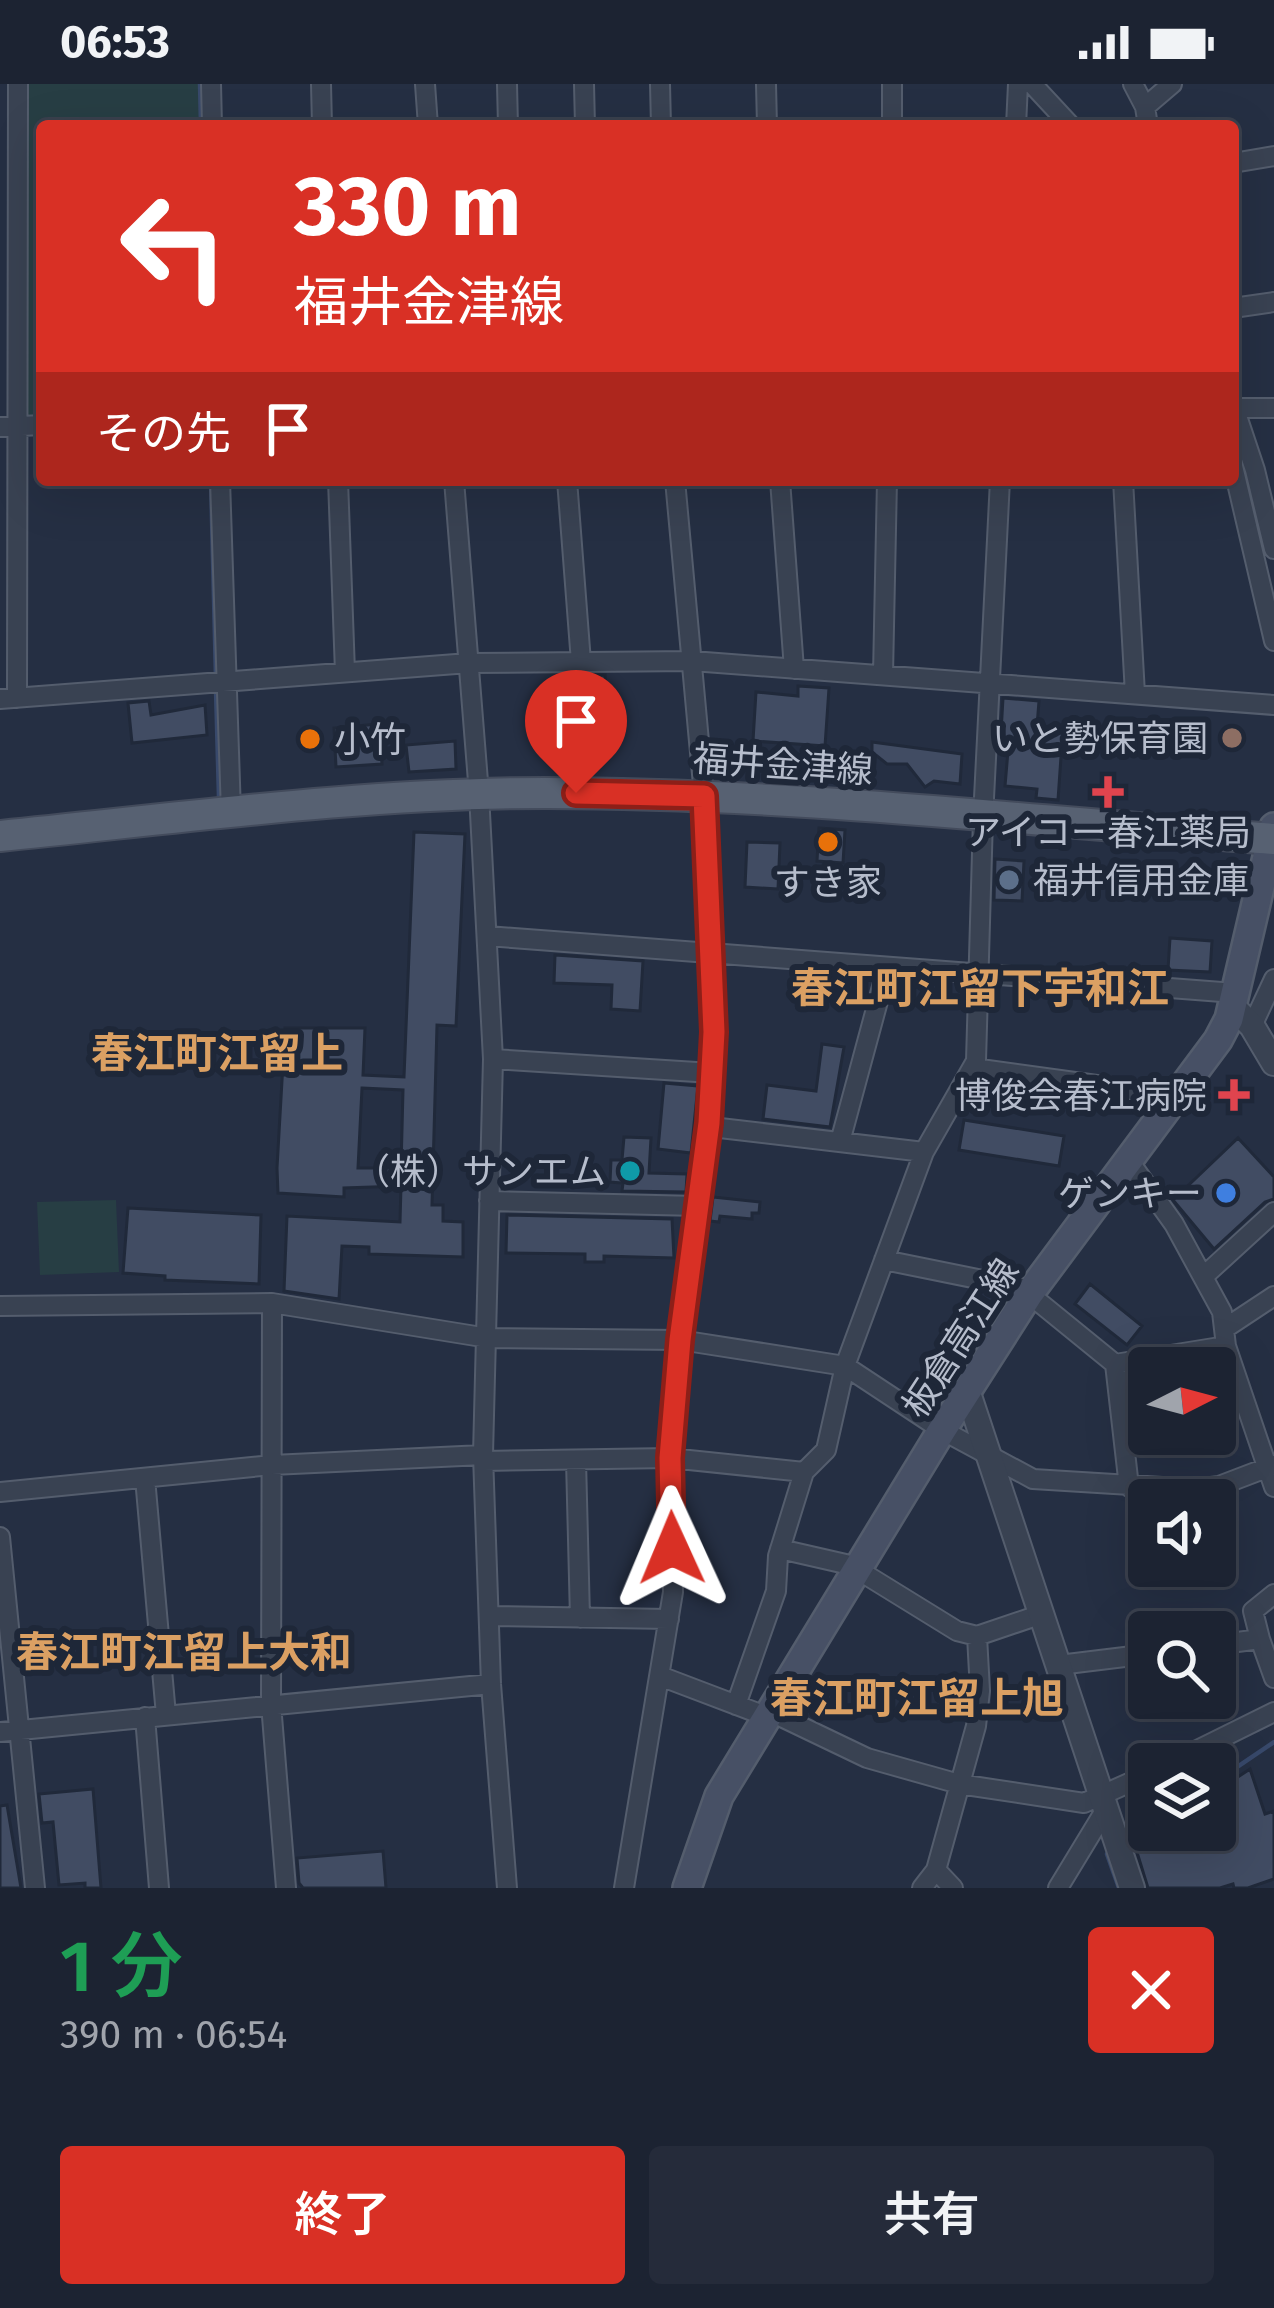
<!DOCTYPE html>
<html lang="ja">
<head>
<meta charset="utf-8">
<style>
	body { margin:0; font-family:"Fira Sans","Noto Sans JP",sans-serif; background:#252b3a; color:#f1f3f6; height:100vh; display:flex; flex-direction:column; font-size:45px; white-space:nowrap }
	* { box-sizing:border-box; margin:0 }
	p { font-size:39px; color:#a0a4ac }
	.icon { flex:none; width:66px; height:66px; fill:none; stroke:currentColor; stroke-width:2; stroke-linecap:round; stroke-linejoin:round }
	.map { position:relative; height:1804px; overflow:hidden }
	.side { display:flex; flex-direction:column; background:#1c2332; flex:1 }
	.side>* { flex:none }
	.hud { position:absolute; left:36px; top:36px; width:1203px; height:366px; border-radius:12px; box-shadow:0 12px 48px #0002,0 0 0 3px #3a404d; background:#d93025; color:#fff; overflow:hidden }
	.needle { width:78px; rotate:84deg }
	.controls { position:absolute; left:1128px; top:1263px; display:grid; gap:24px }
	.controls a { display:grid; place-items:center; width:108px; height:108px; border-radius:12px; background:#1c2332; box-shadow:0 12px 48px #0002,0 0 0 3px #3a404d; font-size:60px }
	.pin { position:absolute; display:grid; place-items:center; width:102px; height:102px; color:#fff; margin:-123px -51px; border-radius:50% 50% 50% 0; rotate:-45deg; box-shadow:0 0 12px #0007 }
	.pin .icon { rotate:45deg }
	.me { position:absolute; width:132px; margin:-66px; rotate:359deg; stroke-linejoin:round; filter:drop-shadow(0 0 9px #0008) }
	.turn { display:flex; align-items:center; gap:42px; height:252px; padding:0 60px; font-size:54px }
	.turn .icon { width:156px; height:156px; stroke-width:2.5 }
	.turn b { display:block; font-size:84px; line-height:102px }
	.then { display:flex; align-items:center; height:114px; padding:0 60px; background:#0003; gap:24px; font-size:45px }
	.round { display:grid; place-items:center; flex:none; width:126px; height:126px; border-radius:12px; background:#252b3a }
	.headline { display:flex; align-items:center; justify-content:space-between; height:204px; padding:0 60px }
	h1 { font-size:72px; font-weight:600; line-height:90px; color:#1e9e55 }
	.button { display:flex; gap:24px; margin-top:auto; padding:24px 60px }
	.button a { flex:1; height:138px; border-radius:12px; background:#d93025; color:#fff; font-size:48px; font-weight:600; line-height:138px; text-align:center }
	.button a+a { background:#252b3a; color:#f1f3f6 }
	.status { display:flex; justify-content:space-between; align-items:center; height:84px; padding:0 60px; background:#1c2332; direction:ltr }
	.status svg { height:33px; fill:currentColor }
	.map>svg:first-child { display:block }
	.green { fill:#273e44 }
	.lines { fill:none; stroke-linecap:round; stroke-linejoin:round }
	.stream { stroke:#38496b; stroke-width:4.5 }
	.building { fill:#414c63; stroke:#20293a; stroke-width:3; fill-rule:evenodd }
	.minor-casing { stroke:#545d6d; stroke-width:22 }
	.tertiary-casing { stroke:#545d6d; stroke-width:28 }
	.secondary-casing { stroke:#545d6d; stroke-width:32 }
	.primary-casing { stroke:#434b5c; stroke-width:34 }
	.minor { stroke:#394252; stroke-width:18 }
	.tertiary { stroke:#394252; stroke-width:24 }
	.secondary { stroke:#475065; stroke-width:27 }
	.primary { stroke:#576172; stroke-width:30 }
	.route-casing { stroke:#8d1f18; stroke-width:30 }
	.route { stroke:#d93025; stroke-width:21 }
	.education-dot { fill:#8d6e63; stroke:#1e2738; stroke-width:4.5 }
	.food-dot { fill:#e8710a; stroke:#1e2738; stroke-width:4.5 }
	.health-dot { fill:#e0444e; stroke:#1e2738; stroke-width:4.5 }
	.service-dot { fill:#5c6f8a; stroke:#1e2738; stroke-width:4.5 }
	.culture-dot { fill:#0f9aa8; stroke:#1e2738; stroke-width:4.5 }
	.shop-dot { fill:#3f7fe0; stroke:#1e2738; stroke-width:4.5 }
	.labels { text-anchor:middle; stroke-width:12; stroke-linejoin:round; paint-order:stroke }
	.poi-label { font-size:36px; fill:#b6bdcc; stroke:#1e2738; text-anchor:end }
	.street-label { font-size:36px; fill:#b6bdcc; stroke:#1e2738 }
	.quarter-label { font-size:42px; font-weight:bold; fill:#dba063; stroke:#1e2738 }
</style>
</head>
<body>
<div class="status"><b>06:53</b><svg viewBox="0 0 49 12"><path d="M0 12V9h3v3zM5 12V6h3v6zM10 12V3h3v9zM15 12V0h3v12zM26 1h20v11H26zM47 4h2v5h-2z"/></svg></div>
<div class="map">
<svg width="1274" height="1804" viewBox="0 0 1274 1804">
	<rect width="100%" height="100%" fill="#252f43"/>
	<!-- green -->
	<path class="green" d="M18 0H211L212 42H42V341L18 342Z
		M116 1116 119 1188 40 1191 37 1118Z"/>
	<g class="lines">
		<!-- stream -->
		<path class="stream" d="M200 0 201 42
			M211 396 216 594
			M216 606 219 714
			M1215 1698 1274 1658
			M1126 1757 1149 1742
			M1112 1766 1107 1770 1119 1804"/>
	</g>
	<!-- building -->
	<path class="building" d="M605 591 606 630 600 631 602 676 577 677 574 631H566L564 592Z
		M798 602 829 604 825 662 753 657 756 608 798 612Z
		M1003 614 1039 617 1037 642 1063 644 1058 716 1036 714 1037 705 1005 702 1008 667 1000 666Z
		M149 617 151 631 205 621 207 651 132 659 128 619Z
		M379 640 382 680 336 683 334 644Z
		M455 657 456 685 409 688 406 661Z
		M872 658 962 670 960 700 934 697 925 703 907 680H887L872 668Z
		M819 744 845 746 843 779 817 777Z
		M414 748 465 750 456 942 437 941 432 1121H443V1137L463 1138V1173L369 1170V1163L342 1162 339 1215 284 1207 287 1132 400 1138 401 1102 344 1104V1113L278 1109 277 1084 285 944H365L363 991 404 993ZM362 1004 403 1006 401 1084H358Z
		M747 758 780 759 778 805 745 803Z
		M995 775 1024 777 1022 817 994 816Z
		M1170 854 1212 857 1210 888 1168 886Z
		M555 871 643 877 640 927 611 925 612 901 554 899Z
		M822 960 844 963 830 1043 763 1035 767 1001 816 1007Z
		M664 999 698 1002 691 1069 658 1065Z
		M964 1036 1064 1052 1059 1082 959 1066Z
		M624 1053 651 1054 649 1089 687 1090 686 1108 622 1107 623 1099 610 1098 611 1076H622Z
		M1238 1054 1274 1093V1115L1265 1118 1214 1165 1173 1116Z
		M713 1113 760 1118 759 1129H752V1135L720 1132 719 1138 710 1137Z
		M128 1124 261 1131 259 1200 165 1196V1192L123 1189Z
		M507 1131 672 1135 674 1174 604 1172V1178H585V1170L506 1169Z
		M1090 1200 1142 1242 1127 1261 1075 1220Z
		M1250 1685 1265 1730 1274 1727V1795L1248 1804H1234L1233 1800 1220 1804H1148L1136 1765 1166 1755 1162 1746H1215V1708Z
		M93 1705 101 1804H85V1799L59 1801 53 1738 42 1739 39 1710Z
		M7 1721 21 1804H0V1722Z
		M383 1767 386 1804H303L299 1799 297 1774Z"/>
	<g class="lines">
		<defs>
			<path id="minor" d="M211 0 212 42
				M321 0 322 42
				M425 0 428 42
				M507 0 508 42
				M584 0 585 42
				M660 0 661 42
				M766 0 767 42
				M1032 0 1071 42
				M1133 0 1145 23 1148 42
				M1145 23 1172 0
				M892 42V0
				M1016 42 1018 0
				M1233 79 1274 72
				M1233 224 1274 218
				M1233 320 1255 386 1274 465
				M1233 324H1274
				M0 343 42 341
				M1233 382 1274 557
				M220 396 231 729
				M338 396 345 588
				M454 396 479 710 493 975 483 1371 491 1600 507 1804
				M567 396 581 578
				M780 396 794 585
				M1123 396 1135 610
				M883 591 887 396
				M17 614 18 0
				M0 615 469 579 692 577 1274 621
				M487 852 1235 909
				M1252 942 1274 895
				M493 975 712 989
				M973 984 1177 1012
				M709 1039 720 1044 924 1068
				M840 1058 887 884
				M1129 1077 1174 1140 1222 1228 1226 1262 1274 1403
				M489 1117 698 1122
				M884 1176 1032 1206
				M1204 1192 1274 1128
				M1029 1210 1115 1280 1129 1403
				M272 1219 271 1620 286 1804
				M0 1222 272 1219 488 1254 680 1256 845 1282 942 1346 1033 1395 1195 1405 1219 1402 1274 1381
				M1224 1245 1274 1212
				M1115 1280 1226 1262
				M576 1376 580 1534
				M483 1377 670 1374 804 1388
				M145 1394 166 1631
				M0 1408 272 1381 483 1371
				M0 1453 35 1804
				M780 1465 850 1481 957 1547 977 1552 1042 1530
				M489 1532 669 1535
				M1260 1555 1253 1527 1274 1510
				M1215 1561 1260 1555 1274 1594
				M1059 1581 1149 1570
				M660 1592 768 1633
				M736 1621 776 1507 778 1472 804 1388 826 1366 845 1282 924 1068 976 977 983 734 1000 396
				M771 1628 867 1674 959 1700 1084 1719 1149 1690
				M145 1633 159 1804
				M0 1648 491 1600
				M1169 1680 1274 1628
				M936 1786 953 1804
				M624 1804 673 1508 670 1374 680 1256 709 1039 714 948 704 712 675 396
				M922 1804 936 1786 976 1642 980 1607 977 1552
				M1058 1804 1106 1725"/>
			<path id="tertiary" d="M1232 922 1252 942 1274 979
				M968 1309 1132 1804"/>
			<path id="secondary" d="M687 1804 719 1712 942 1346 1029 1210 1218 956 1229 935 1274 743"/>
			<path id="primary" d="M0 752C181 734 363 709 546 709 788 709 1032 737 1274 755"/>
		</defs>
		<!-- minor casing -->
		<use href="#minor" class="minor-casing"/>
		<!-- tertiary casing -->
		<use href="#tertiary" class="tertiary-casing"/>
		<!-- secondary casing -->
		<use href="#secondary" class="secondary-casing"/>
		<!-- primary casing -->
		<use href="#primary" class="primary-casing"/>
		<!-- minor -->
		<use href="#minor" class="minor"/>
		<!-- tertiary -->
		<use href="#tertiary" class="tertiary"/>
		<!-- secondary -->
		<use href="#secondary" class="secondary"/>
		<!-- primary -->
		<use href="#primary" class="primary"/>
	</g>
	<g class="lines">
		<defs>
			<path id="route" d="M576 709 704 712 714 948 709 1039 680 1256 670 1374 672 1464"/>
		</defs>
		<!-- route casing -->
		<use href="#route" class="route-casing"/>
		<!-- route -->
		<use href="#route" class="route"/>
	</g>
	<!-- markers -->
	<circle class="education-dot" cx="1232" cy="654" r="12"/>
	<g class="food-dot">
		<circle cx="310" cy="655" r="12"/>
		<circle cx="828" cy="758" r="12"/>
	</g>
	<g class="health-dot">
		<path d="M1102 690h12v12h12v12h-12v12h-12v-12h-12v-12h12z"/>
		<path d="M1228 993h12v12h12v12h-12v12h-12v-12h-12v-12h12z"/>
	</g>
	<circle class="service-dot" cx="1009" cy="796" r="12"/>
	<circle class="culture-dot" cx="630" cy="1087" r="12"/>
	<circle class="shop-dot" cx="1226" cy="1109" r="12"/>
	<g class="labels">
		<!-- poi labels -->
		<g class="poi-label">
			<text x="1208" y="667">いと勢保育園</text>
			<text x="334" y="668" text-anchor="start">小竹</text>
			<text x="1108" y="761" text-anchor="middle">アイコー春江薬局</text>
			<text x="1033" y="809" text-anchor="start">福井信用金庫</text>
			<text x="828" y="811" text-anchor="middle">すき家</text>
			<text x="1207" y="1024">博俊会春江病院</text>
			<text x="606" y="1100">（株）サンエム</text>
			<text x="1202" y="1122">ゲンキー</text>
		</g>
		<!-- street labels -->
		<g class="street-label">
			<text transform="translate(783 680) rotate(4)" y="13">福井金津線</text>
			<text transform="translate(960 1254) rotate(-57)" y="13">板倉高江線</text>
		</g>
		<!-- quarter labels -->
		<g class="quarter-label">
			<text x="980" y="919">春江町江留下宇和江</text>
			<text x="217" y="984">春江町江留上</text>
			<text x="184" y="1583">春江町江留上大和</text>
			<text x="917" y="1629">春江町江留上旭</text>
		</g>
	</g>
</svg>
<div class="controls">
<a><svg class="needle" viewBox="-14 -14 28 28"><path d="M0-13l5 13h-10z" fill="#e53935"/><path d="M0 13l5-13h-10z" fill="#a0a4ac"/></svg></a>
<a><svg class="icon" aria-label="sound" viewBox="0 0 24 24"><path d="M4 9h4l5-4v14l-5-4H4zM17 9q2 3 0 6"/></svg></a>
<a><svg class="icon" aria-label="search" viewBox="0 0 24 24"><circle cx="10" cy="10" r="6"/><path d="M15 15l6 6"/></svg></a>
<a><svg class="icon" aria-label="layers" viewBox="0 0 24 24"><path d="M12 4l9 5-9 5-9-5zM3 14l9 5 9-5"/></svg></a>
</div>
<div class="pin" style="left:576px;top:709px;background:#d93025"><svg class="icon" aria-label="arrive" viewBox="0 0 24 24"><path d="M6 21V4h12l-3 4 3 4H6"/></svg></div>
<svg class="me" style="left:672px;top:1464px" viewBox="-20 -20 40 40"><path d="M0-17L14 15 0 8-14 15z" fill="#d93025" stroke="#fff" stroke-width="4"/></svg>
<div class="hud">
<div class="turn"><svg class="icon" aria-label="left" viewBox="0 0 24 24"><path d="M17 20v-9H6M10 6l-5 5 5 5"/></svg><div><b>330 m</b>福井金津線</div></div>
<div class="then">その先<svg class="icon" aria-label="arrive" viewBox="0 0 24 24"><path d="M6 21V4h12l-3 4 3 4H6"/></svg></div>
</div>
</div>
<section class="side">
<div class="headline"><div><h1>1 分</h1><p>390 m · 06:54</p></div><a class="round" style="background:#d93025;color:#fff"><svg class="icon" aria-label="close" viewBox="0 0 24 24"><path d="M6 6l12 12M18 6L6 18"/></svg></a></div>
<div class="button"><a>終了</a><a>共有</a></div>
</section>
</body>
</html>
